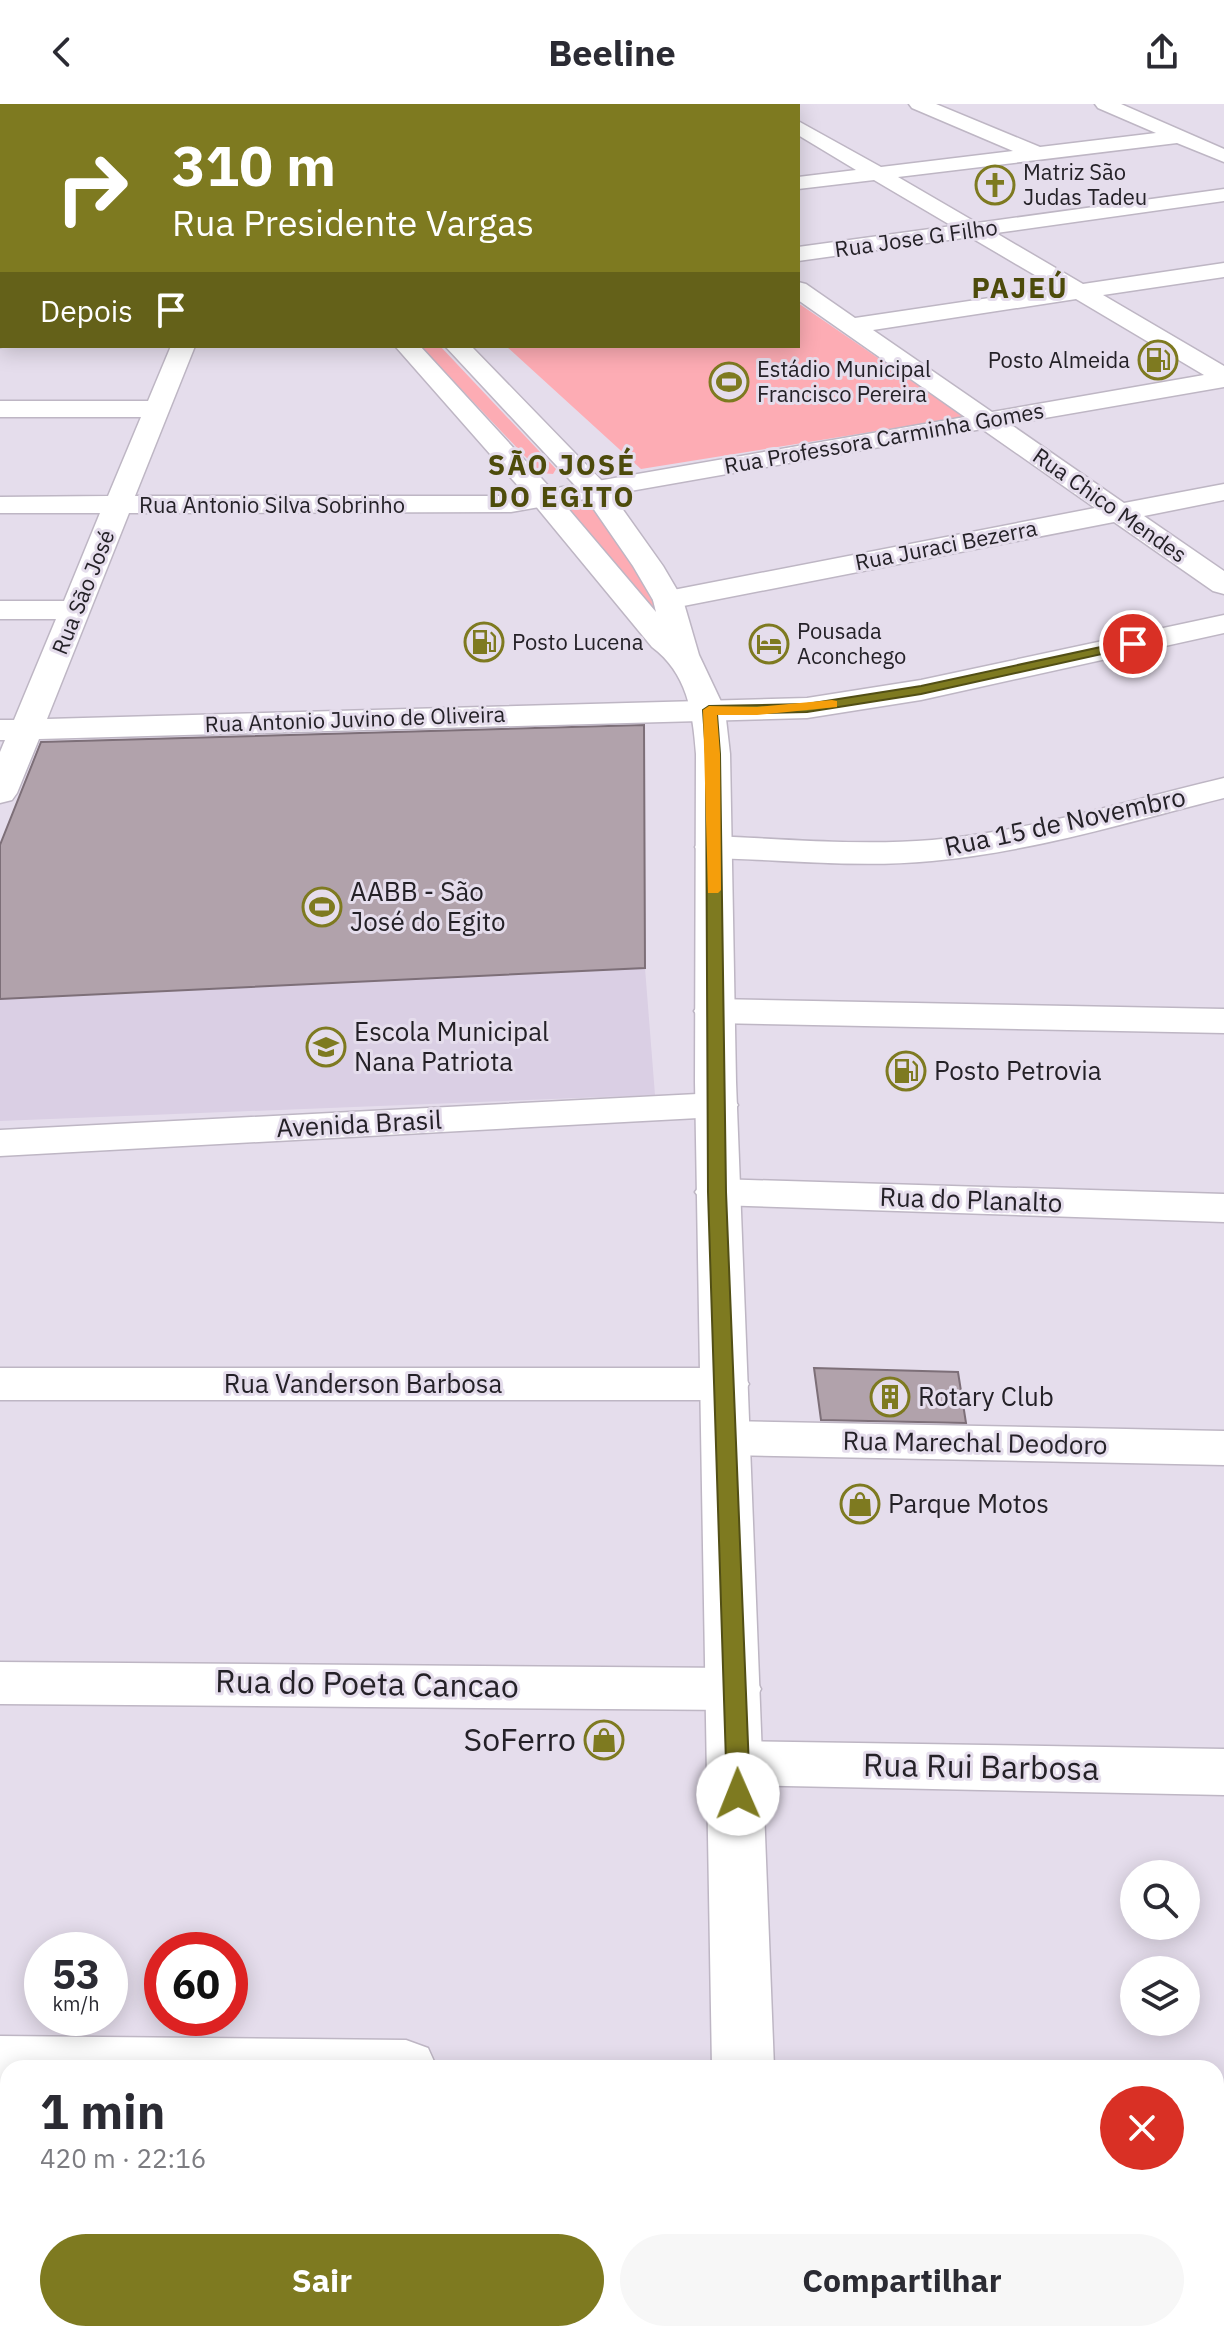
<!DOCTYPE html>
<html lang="pt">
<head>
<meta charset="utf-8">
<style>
	body { margin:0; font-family:"IBM Plex Sans",sans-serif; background:#f7f7f7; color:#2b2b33; height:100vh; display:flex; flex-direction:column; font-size:30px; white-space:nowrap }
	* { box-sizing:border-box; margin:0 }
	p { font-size:26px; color:#7c7c81 }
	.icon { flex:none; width:44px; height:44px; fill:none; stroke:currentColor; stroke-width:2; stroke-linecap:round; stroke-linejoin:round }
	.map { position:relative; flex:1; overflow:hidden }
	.details { position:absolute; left:0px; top:1956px; width:1224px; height:282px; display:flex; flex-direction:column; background:#fff; border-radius:24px 24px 0 0; box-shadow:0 4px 20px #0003 }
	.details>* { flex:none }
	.guide { position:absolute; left:0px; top:0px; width:800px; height:244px; box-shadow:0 4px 20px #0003; background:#7e7a20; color:#fff; overflow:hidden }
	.controls { position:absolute; left:1120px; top:1756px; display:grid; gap:16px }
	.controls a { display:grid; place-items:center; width:80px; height:80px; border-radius:50%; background:#fff; box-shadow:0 4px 20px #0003; font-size:40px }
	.speed { position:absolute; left:24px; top:1828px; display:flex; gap:16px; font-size:40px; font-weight:700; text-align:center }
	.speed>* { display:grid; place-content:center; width:104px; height:104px; border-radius:50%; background:#fff; box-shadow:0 4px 20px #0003; line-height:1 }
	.speed small { font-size:20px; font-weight:400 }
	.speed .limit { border:12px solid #d22; background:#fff; color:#111 }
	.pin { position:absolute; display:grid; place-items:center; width:68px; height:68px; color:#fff; margin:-34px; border:4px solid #fff; border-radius:50%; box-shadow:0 2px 8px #0007 }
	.me { position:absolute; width:88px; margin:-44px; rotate:359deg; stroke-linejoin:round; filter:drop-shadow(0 0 6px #0008) }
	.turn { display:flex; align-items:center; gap:28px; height:168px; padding:0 40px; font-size:36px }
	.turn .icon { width:104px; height:104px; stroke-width:2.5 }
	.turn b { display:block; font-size:56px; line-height:68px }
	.then { display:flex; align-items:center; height:76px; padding:0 40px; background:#0003; gap:16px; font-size:30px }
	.round { display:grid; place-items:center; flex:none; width:84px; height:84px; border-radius:42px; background:#f7f7f7 }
	.summary { display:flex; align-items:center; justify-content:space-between; height:136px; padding:0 40px }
	h1 { font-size:48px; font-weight:700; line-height:60px }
	.button { display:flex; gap:16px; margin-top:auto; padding:16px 40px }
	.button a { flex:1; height:92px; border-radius:48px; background:#7e7a20; color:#fff; font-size:32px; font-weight:700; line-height:92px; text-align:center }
	.button a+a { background:#f7f7f7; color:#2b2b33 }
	header { display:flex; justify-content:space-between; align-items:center; height:104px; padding:0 40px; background:#fff; font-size:36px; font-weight:700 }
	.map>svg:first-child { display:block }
	.built { fill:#dacfe4 }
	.green { fill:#fdacb4 }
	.building { fill:#b1a2ab; stroke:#7d6f78; stroke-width:2 }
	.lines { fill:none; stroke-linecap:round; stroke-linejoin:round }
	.minor-casing { stroke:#beb6c4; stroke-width:3 }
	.major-casing { stroke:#beb6c4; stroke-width:3 }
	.minor { fill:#fff; fill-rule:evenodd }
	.major { fill:#fff; fill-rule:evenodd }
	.route { fill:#7e7a20; stroke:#524f15; stroke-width:2 }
	.slow { fill:#f59e0b }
	.labels { text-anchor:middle; stroke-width:6; stroke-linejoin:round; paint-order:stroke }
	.far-poi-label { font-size:22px; fill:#242127; stroke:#e5ddec; text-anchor:start }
	.far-street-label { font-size:22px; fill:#242127; stroke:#e5ddec }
	.street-label { font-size:26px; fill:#242127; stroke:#e5ddec }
	.poi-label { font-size:26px; fill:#242127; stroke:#e5ddec; text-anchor:start }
	.far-district-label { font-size:28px; font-weight:bold; letter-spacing:2px; fill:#4d4b0b; stroke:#e5ddec }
	.near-street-label { font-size:32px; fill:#242127; stroke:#e5ddec }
	.near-poi-label { font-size:32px; fill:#242127; stroke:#e5ddec; text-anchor:end }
</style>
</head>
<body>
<header><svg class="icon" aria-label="back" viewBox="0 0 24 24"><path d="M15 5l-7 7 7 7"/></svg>Beeline<svg class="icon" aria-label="share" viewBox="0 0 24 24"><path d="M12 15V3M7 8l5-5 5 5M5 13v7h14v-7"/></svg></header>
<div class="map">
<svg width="1224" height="2237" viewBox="0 0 1224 2237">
	<rect width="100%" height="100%" fill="#e5ddec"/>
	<!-- built -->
	<path class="built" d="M645 864 655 991 0 1017V895Z"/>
	<!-- green -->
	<path class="green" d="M798 199 964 313 641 365 506 242H798Z
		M420 242H440L556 365 553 370 541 369Z
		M579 393 590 400 636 468 663 517 568 405 569 398Z"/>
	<!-- building -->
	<path class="building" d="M644 621 645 864 0 895V741L41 638Z
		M814 1264 958 1268 966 1319 821 1316Z"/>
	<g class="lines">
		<defs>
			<path id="minor" d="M438 0H473L436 2Z
				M656 0H689L654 2Z
				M747 0H769L771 2H749Z
				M909 0H936L1040 43 1156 29 1098 4 1095 0H1121L1224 45V58L1177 39 898 73 977 119 1224 85V97L996 129 1083 180 1224 159V173L1103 191 1224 262V283L1010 320 1124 399 1224 380V396L1144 412 1224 467V490L1213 487 1114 418 668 505 657 502 653 496 657 490 668 487 1095 404 982 325 511 408 129 409 47 615 807 594 921 576 1224 511V529L921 596 807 614 39 635 17 689 12 696 0 699V648L5 636H0V616H14L56 515H0V497H64L100 409H0V393L108 392 141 313H0V297H148L171 242H195L135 392H511L965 313 798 196V178L806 180 855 214 1057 184 970 133 798 157V143L952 122 874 76 798 85V73L856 66 798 31V17L881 63 1013 47 912 4ZM1076 195 1204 271 992 308 873 226Z
				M0 45H2V57H0Z
				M0 178 2 179V204H0Z
				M0 228 2 242H5L0 243Z
				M1224 674V694C1128 718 1031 748 932 757 860 764 786 756 713 754L700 751 695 743 700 735 713 732C786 735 859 742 932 736 1031 727 1128 697 1224 674Z
				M714 895 1224 905V929L714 919 700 915 694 907 700 899Z
				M717 989 732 992 738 1001 732 1010 717 1013 0 1052V1026Z
				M717 1075 1224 1090V1118L717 1101 702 1097 695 1088 702 1079Z
				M0 1264H725L742 1269 749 1280 742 1291 725 1296H0Z
				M726 1317 1224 1327V1361L726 1351 709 1346 702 1334 709 1322Z
				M0 1558 734 1564 753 1570 761 1585 753 1600 734 1606 0 1600Z
				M738 1637 1224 1645V1691L738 1681 718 1675 710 1659 718 1643Z
				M0 1932 406 1936 428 1944 437 1964H8V1988H0Z
				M1216 2060H1224V2122H1216Z"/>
			<path id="major" d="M170 0H190L192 2H172Z
				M203 0H223L225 2H205Z
				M395 242H420L554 388 656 508 653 496 633 462 584 391 445 242H471L604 379 663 462 683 496 699 551 725 606 730 650 736 978 774 1964H712L695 978 696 650C693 608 687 569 652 543L534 400Z
				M714 2230H782V2237H714Z"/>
		</defs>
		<!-- minor casing -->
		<use href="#minor" class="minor-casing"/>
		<!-- major casing -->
		<use href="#major" class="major-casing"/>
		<!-- minor -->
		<use href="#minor" class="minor"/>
		<!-- major -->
		<use href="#major" class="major"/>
	</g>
	<!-- route -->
	<path class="route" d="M1133 536 1138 537V542L921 590 807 608 717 610 720 650 726 1088 750 1690 747 1696 738 1699 730 1696 727 1690 708 1088 706 650 703 606 709 602 807 600 921 582Z"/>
	<!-- slow -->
	<path class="slow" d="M832 596 837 597V603L757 611H717L720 650 721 786 718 789H708L703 606 709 602 757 603Z"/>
	<!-- icons -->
	<defs>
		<symbol id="church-ring" viewBox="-11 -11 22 22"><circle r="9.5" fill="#e5ddec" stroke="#7e7a20" stroke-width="1.5"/><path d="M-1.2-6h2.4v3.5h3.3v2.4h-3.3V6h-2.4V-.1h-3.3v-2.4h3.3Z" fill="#7e7a20"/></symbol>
		<symbol id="fuel-ring" viewBox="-11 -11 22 22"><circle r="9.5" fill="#e5ddec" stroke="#7e7a20" stroke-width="1.5"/><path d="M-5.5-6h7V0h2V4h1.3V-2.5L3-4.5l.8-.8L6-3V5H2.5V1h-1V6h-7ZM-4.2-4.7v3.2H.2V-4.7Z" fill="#7e7a20"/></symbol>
		<symbol id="stadium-ring" viewBox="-11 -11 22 22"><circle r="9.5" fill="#e5ddec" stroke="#7e7a20" stroke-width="1.5"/><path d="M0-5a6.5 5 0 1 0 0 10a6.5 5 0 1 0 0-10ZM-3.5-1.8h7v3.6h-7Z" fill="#7e7a20"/></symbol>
		<symbol id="hotel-ring" viewBox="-11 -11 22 22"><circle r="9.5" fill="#e5ddec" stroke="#7e7a20" stroke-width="1.5"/><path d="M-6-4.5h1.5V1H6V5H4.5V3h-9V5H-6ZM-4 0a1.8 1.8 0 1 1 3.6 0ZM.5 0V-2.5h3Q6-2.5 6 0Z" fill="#7e7a20"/></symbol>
		<symbol id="school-ring" viewBox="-11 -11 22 22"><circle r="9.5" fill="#e5ddec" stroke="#7e7a20" stroke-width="1.5"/><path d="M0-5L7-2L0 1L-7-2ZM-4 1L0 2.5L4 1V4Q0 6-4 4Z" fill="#7e7a20"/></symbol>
		<symbol id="building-ring" viewBox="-11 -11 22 22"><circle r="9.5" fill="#e5ddec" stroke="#7e7a20" stroke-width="1.5"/><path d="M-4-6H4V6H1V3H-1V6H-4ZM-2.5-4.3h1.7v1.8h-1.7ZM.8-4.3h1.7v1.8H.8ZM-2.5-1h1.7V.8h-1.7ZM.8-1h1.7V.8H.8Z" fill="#7e7a20"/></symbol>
		<symbol id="shop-ring" viewBox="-11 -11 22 22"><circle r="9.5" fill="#e5ddec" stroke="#7e7a20" stroke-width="1.5"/><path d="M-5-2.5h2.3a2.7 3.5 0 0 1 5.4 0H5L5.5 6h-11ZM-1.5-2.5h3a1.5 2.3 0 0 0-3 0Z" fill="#7e7a20"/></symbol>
	</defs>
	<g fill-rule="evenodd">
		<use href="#church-ring" x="973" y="59" width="44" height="44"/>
		<use href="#fuel-ring" x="1136" y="234" width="44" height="44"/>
		<use href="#stadium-ring" x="707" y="256" width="44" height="44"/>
		<use href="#fuel-ring" x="462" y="516" width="44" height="44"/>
		<use href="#hotel-ring" x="747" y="518" width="44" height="44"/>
		<use href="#stadium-ring" x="300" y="781" width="44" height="44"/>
		<use href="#school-ring" x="304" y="921" width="44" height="44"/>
		<use href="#fuel-ring" x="884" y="945" width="44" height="44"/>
		<use href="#building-ring" x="868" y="1271" width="44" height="44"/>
		<use href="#shop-ring" x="838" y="1378" width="44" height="44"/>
		<use href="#shop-ring" x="582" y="1614" width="44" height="44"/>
	</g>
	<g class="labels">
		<!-- far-poi labels -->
		<g class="far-poi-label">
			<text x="1023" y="76">Matriz São<tspan x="1023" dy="25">Judas Tadeu</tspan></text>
			<text x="1130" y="264" text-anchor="end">Posto Almeida</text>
			<text x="757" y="273">Estádio Municipal<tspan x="757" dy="25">Francisco Pereira</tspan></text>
			<text x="797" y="535">Pousada<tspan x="797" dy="25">Aconchego</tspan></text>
			<text x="512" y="546">Posto Lucena</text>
		</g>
		<!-- far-street labels -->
		<g class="far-street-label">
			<text transform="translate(916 134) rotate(-8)" y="8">Rua Jose G Filho</text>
			<text transform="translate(884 334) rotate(-10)" y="8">Rua Professora Carminha Gomes</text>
			<text x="272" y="409">Rua Antonio Silva Sobrinho</text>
			<text transform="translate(1110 401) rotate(35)" y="8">Rua Chico Mendes</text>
			<text transform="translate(946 441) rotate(-11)" y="8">Rua Juraci Bezerra</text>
			<text transform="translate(83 488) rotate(-68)" y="8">Rua São José</text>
			<text transform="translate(355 615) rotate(-2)" y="8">Rua Antonio Juvino de Oliveira</text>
		</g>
		<!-- street labels -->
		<g class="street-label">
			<text transform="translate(1065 718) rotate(-12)" y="9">Rua 15 de Novembro</text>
			<text transform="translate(359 1020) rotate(-3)" y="9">Avenida Brasil</text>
			<text transform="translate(971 1096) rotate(2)" y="9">Rua do Planalto</text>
			<text x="363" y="1289">Rua Vanderson Barbosa</text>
			<text transform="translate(975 1339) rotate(1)" y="9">Rua Marechal Deodoro</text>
		</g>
		<!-- poi labels -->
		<g class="poi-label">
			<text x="350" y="797">AABB - São<tspan x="350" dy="30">José do Egito</tspan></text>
			<text x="354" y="937">Escola Municipal<tspan x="354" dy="30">Nana Patriota</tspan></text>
			<text x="934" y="976">Posto Petrovia</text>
			<text x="918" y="1302">Rotary Club</text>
			<text x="888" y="1409">Parque Motos</text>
		</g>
		<!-- far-district labels -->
		<g class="far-district-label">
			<text x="1020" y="194">PAJEÚ</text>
			<text x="562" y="371">SÃO JOSÉ<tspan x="562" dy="32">DO EGITO</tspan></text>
		</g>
		<!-- near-street labels -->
		<g class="near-street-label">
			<text transform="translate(367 1580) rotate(1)" y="11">Rua do Poeta Cancao</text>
			<text transform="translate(981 1663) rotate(1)" y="11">Rua Rui Barbosa</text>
		</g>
		<!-- near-poi labels -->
		<g class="near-poi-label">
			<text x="576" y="1647">SoFerro</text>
		</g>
	</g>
</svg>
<div class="controls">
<a><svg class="icon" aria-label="search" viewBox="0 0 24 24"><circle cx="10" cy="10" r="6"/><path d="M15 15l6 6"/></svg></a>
<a><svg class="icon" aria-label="layers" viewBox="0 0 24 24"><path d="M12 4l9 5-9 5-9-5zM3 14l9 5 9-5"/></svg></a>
</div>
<div class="speed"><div>53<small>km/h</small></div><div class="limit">60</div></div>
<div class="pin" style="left:1133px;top:540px;background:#d93025"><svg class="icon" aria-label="arrive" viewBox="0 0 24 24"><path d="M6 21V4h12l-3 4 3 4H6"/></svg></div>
<svg class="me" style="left:738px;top:1690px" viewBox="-20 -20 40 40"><circle r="19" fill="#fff"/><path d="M0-13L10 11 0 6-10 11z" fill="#7e7a20"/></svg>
<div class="guide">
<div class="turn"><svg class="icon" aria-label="right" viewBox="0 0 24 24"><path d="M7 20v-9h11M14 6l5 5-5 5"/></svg><div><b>310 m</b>Rua Presidente Vargas</div></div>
<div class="then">Depois<svg class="icon" aria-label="arrive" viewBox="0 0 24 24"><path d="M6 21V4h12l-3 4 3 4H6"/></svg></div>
</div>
<section class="details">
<div class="summary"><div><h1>1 min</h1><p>420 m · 22:16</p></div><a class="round" style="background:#d93025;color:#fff"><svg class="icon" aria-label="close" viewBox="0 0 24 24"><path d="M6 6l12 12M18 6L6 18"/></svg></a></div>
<div class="button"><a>Sair</a><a>Compartilhar</a></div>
</section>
</div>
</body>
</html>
